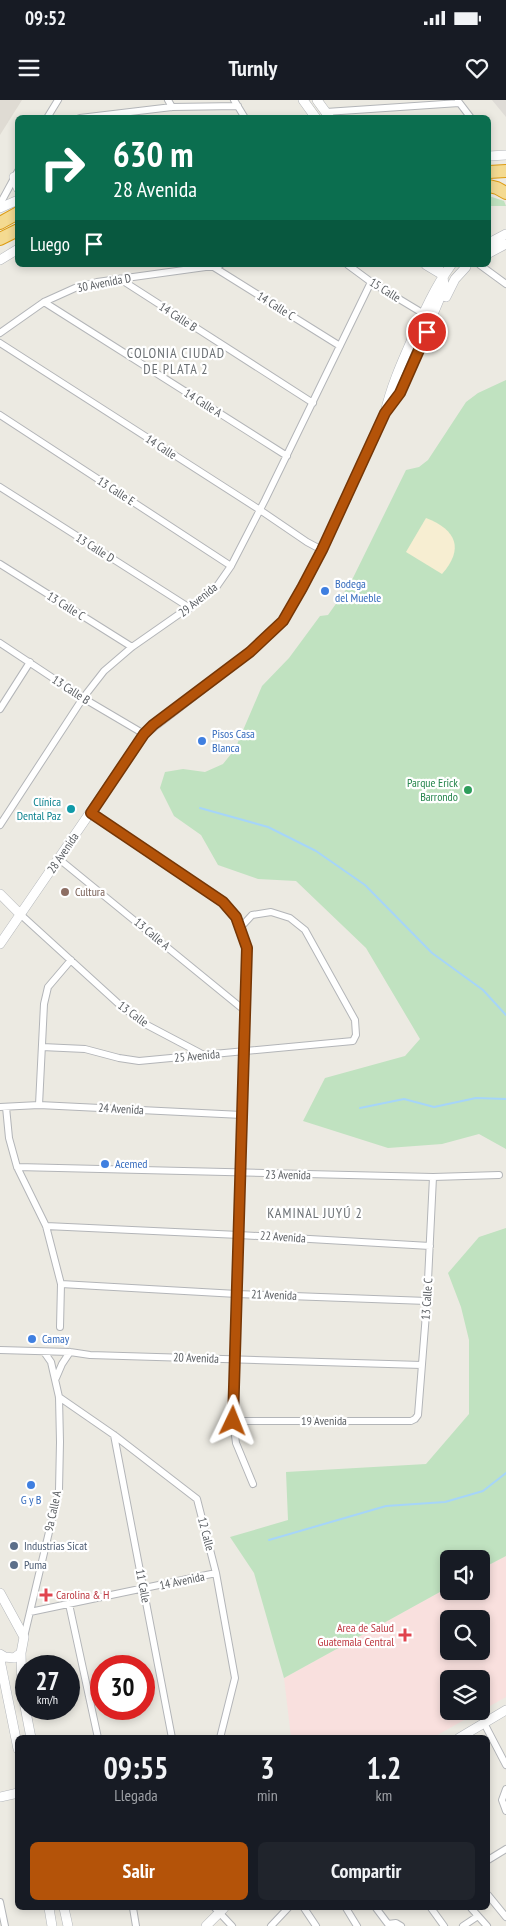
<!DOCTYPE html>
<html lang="es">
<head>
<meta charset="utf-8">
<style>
	body { margin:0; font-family:"PT Sans Narrow",sans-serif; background:#20242c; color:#f1f3f6; height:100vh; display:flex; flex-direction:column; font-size:19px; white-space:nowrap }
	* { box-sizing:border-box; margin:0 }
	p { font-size:16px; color:#9ea1a6 }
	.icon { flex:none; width:28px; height:28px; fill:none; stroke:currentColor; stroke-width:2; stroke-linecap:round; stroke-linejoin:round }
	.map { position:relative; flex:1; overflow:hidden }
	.details { position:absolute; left:15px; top:1635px; width:475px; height:175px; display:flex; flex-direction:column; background:#171b24; border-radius:8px; box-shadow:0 2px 8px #0003 }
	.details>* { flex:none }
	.banner { position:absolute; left:15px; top:15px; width:476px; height:152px; border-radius:8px; box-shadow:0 2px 8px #0003; background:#0b6e4f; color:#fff; overflow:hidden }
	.tools { position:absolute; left:440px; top:1450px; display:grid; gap:10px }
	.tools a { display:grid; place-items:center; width:50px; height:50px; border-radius:8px; background:#171b24; box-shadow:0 2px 8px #0003; font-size:25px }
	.speed { position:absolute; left:15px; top:1555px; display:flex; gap:10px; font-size:25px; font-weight:700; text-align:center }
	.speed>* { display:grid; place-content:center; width:65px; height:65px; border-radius:50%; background:#171b24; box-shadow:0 2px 8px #0003; line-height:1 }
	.speed small { font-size:12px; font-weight:400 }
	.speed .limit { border:8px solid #d22; background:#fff; color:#111 }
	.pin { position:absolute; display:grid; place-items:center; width:42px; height:42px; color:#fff; margin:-21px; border:2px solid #fff; border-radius:50%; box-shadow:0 1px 5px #0007 }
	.me { position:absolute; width:55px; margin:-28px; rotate:2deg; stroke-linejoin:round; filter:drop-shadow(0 0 4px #0008) }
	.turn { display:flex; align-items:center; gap:18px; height:105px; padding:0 15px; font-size:22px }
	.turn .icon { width:65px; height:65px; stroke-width:2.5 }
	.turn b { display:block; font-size:35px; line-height:42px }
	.then { display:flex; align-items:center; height:48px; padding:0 15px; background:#0003; gap:10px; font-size:19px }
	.eta { display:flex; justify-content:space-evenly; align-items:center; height:85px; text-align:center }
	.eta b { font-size:30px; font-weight:700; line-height:35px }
	.cta { display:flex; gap:10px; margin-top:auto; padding:10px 15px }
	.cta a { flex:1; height:58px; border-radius:8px; background:#b45309; color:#fff; font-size:20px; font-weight:700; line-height:58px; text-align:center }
	.cta a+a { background:#20242c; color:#f1f3f6 }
	.status { display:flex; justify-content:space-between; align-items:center; height:35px; padding:0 25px; background:#171b24; direction:ltr }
	.status svg { height:14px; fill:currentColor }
	header { display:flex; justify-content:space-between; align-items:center; height:65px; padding:0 15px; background:#171b24; font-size:22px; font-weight:700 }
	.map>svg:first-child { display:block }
	.industrial { fill:#dedbd6 }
	.education { fill:#dfdbd3 }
	.medical { fill:#f9e0de; fill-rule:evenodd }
	.green { fill:#c0e2c0 }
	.sand { fill:#f7eed2 }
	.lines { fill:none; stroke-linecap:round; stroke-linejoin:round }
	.stream { stroke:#a6d5f8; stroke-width:2 }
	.street-casing { stroke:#b3b5b8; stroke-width:8 }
	.secondary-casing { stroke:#b4b7bb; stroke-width:10 }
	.highway-casing { stroke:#dd9b11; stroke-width:14 }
	.street { stroke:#fff; stroke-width:6 }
	.secondary { stroke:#fff; stroke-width:9 }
	.highway { stroke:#f4da91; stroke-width:12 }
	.route-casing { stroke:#753606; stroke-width:12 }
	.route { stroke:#b45309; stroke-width:9 }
	.shop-dot { fill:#3f7fe0; stroke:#fff; stroke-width:2 }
	.leisure-dot { fill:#2e9e5b; stroke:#fff; stroke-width:2 }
	.culture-dot { fill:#0f9aa8; stroke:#fff; stroke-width:2 }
	.education-dot { fill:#8d6e63; stroke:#fff; stroke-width:2 }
	.service-dot { fill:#5c6f8a; stroke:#fff; stroke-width:2 }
	.health-dot { fill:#e0444e; stroke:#fff; stroke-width:2 }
	.labels { text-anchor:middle; stroke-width:4.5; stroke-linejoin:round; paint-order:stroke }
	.street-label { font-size:12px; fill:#5a5e62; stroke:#fff }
	.shop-label { font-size:12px; fill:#366cbe; stroke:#fff; text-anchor:start }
	.leisure-label { font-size:12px; fill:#27864d; stroke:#fff; text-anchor:end }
	.culture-label { font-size:12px; fill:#0d838f; stroke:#fff; text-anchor:end }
	.education-label { font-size:12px; fill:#785e54; stroke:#fff; text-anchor:start }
	.service-label { font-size:12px; fill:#4e5e75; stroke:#fff; text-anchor:start }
	.health-label { font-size:12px; fill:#be3a42; stroke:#fff; text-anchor:start }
	.neighbourhood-label { font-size:14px; letter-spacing:1px; fill:#6b7074; stroke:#fff }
</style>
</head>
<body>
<div class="status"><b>09:52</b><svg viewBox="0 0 49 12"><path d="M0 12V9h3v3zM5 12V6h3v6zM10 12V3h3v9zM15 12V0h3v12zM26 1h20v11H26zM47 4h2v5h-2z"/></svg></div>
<header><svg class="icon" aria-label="menu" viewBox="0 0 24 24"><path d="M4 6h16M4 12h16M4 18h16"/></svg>Turnly<svg class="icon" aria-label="heart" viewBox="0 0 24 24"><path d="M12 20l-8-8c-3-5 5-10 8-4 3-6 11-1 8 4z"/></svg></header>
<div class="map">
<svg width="506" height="1826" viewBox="0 0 506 1826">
	<rect width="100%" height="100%" fill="#eceae2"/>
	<!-- industrial -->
	<path class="industrial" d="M492 0H506V17Z"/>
	<!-- education -->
	<path class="education" d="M0 0H22L0 35Z"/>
	<!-- medical -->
	<path class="medical" d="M506 1456V1597L481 1611V1579H449V1611H480L434 1637H291L284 1578 449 1487V1491H481V1469ZM449 1519H481V1551H449Z"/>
	<!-- green -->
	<path class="green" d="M489 96 504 101 506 106H489Z
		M506 280V1049L479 1034 442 1044 388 1048 303 1021 325 978 405 956 420 939 366 848 296 781 258 779 218 765 201 735 174 716 160 688 165 672 183 669 205 672 223 664 235 649 262 586 289 558 320 516 328 515 350 484 406 370 419 367 428 360 466 302 478 293Z
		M506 1128V1456L481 1469V1459H449V1487L284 1578 254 1473 230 1437 288 1420 286 1372 426 1364 469 1314V1240L461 1207 448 1173 479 1137Z"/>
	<!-- sand -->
	<path class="sand" d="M426 418C457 430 464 449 442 474L406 452Z"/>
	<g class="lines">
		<!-- stream -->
		<path class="stream" d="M200 708 268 727 316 751 365 785 432 853 483 890 506 915
			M360 1008 404 999 434 1007 476 998 506 999
			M269 1440 386 1406 445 1402 483 1391 506 1373"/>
		<defs>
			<path id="street" d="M168 0 172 7
				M234 0 245 18
				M458 1 471 18
				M326 12 459 3
				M47 18 58 0
				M80 18 172 7 238 6
				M0 104 18 71
				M348 165 371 182 424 214
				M480 165 506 184
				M212 166 340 246
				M120 179 313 303
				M44 202 287 356
				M0 233 44 202 75 188 97 182 220 165
				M0 243 260 410 307 442 322 450
				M0 315 231 466
				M0 387 190 508
				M0 464 132 547
				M0 543 83 598 144 634
				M0 609 30 562
				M91 713 223 802 236 817 247 848 233 1321 236 1343 253 1384
				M0 725 83 598 104 571 132 547 215 489 231 466 265 400 371 182
				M59 759 244 910
				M20 814 121 906 147 925 202 954
				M42 947 85 949 119 958 139 961 353 941 356 935 355 920 305 830 290 818 271 812 252 815 241 827
				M39 1005 44 904 48 887 71 860
				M0 1007 39 1005 242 1015
				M6 1007 9 1038 17 1067 46 1126 61 1184 60 1227
				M17 1067 433 1077 499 1075
				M46 1126 239 1135 430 1146
				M61 1184 237 1194 427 1201
				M0 1250 70 1252 90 1255 422 1265
				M56 1278 62 1264 70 1252
				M59 1297 114 1335 197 1399 216 1473 235 1578 220 1638
				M233 1321H411L415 1319 418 1315 427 1201 433 1077
				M114 1335 172 1638
				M69 1504 98 1638
				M30 1512 216 1473
				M24 1537 59 1390 60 1342 59 1297 51 1262 44 1252
				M484 1623 506 1665
				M506 1689 502 1700 506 1711
				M488 1760 506 1749
				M488 1795 506 1817
				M0 1802 5 1826
				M133 1808 136 1826
				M215 1808 232 1826
				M304 1808 316 1826
				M346 1808 357 1826
				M376 1808 388 1824 396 1823 401 1826
				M431 1808 444 1826
				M471 1808 487 1826
				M271 1826 288 1808
				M463 1826 478 1816"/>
			<path id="secondary" d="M303 0 316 18
				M317 0 330 18
				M489 56 506 55
				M14 77 18 88
				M0 108 18 100
				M489 143 506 134
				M489 153 506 144
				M0 160 18 149
				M426 165 441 174
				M446 197 455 179 466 167
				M386 310 400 293 444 188 443 175 436 165
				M0 794 20 814
				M0 844 144 634 250 552 283 521 302 489 322 450 385 313C391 286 402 262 413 237 424 212 435 187 451 165
				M0 1493 24 1537 21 1553 22 1591 31 1638
				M0 1554 5 1557 14 1558 21 1553
				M0 1560 18 1649
				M459 1638 506 1610
				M0 1697 18 1693
				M49 1808 52 1826
				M64 1808 68 1826
				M206 1826 224 1808"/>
			<path id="highway" d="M489 72 506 71
				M489 86 497 88 506 93
				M0 123 18 113
				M0 139 18 130"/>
		</defs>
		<!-- street casing -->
		<use href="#street" class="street-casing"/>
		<!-- secondary casing -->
		<use href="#secondary" class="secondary-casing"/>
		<!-- highway casing -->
		<use href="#highway" class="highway-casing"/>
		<!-- street -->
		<use href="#street" class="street"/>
		<!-- secondary -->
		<use href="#secondary" class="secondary"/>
		<!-- highway -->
		<use href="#highway" class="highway"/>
	</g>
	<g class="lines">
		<defs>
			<path id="route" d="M233 1321 247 848 236 817 223 802 91 713 144 634 153 625 250 552 283 521 302 488 322 450 385 313 400 293 427 232"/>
		</defs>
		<!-- route casing -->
		<use href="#route" class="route-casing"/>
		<!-- route -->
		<use href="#route" class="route"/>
	</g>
	<!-- markers -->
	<g class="shop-dot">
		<circle cx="325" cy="491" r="5"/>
		<circle cx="202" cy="641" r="5"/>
		<circle cx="105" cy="1064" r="5"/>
		<circle cx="32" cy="1239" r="5"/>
		<circle cx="31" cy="1385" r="5"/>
	</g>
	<circle class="leisure-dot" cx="468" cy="690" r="5"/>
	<circle class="culture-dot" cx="71" cy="709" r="5"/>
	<circle class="education-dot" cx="65" cy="792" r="5"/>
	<g class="service-dot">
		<circle cx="14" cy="1446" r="5"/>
		<circle cx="14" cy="1465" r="5"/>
	</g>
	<g class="health-dot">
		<path d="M43.5 1487.5h5v5h5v5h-5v5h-5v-5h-5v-5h5z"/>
		<path d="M402.5 1527.5h5v5h5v5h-5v5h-5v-5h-5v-5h5z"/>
	</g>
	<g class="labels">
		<!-- street labels -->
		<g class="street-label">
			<text transform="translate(104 183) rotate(-11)" y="4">30 Avenida D</text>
			<text transform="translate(385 190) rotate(32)" y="4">15 Calle</text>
			<text transform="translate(276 206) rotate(32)" y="4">14 Calle C</text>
			<text transform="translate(178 217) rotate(33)" y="4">14 Calle B</text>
			<text transform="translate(203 303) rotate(32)" y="4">14 Calle A</text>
			<text transform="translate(161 347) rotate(33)" y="4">14 Calle</text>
			<text transform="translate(116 391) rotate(33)" y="4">13 Calle E</text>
			<text transform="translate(95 448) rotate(32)" y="4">13 Calle D</text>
			<text transform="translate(198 500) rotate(-39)" y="4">29 Avenida</text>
			<text transform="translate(66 506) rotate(32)" y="4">13 Calle C</text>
			<text transform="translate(71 590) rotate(33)" y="4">13 Calle B</text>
			<text transform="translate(63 753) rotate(-56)" y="4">28 Avenida</text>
			<text transform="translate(152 834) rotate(40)" y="4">13 Calle A</text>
			<text transform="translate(133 914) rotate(36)" y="4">13 Calle</text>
			<text transform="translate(197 956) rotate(-5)" y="4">25 Avenida</text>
			<text transform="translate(121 1009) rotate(3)" y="4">24 Avenida</text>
			<text transform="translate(288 1075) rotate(1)" y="4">23 Avenida</text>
			<text transform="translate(283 1137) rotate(4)" y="4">22 Avenida</text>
			<text transform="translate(274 1195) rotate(2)" y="4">21 Avenida</text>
			<text transform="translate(427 1199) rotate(-86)" y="4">13 Calle C</text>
			<text transform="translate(196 1258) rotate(2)" y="4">20 Avenida</text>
			<text x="324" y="1325">19 Avenida</text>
			<text transform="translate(53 1411) rotate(-78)" y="4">9a Calle A</text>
			<text transform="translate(206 1434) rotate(75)" y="4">12 Calle</text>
			<text transform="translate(182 1481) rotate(-12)" y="4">14 Avenida</text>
			<text transform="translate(143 1486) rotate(79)" y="4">11 Calle</text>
		</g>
		<!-- shop labels -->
		<g class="shop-label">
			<text x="335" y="488">Bodega<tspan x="335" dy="14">del Mueble</tspan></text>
			<text x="212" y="638">Pisos Casa<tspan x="212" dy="14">Blanca</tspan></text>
			<text x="115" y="1068">Acemed</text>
			<text x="42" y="1243">Camay</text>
			<text x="31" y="1404" text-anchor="middle">G y B</text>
		</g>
		<!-- leisure labels -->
		<g class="leisure-label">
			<text x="458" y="687">Parque Erick<tspan x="458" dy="14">Barrondo</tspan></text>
		</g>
		<!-- culture labels -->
		<g class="culture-label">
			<text x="61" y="706">Clínica<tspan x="61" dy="14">Dental Paz</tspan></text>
		</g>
		<!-- education labels -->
		<g class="education-label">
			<text x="75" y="796">Cultura</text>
		</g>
		<!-- service labels -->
		<g class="service-label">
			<text x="24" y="1450">Industrias Sicat</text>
			<text x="24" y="1469">Puma</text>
		</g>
		<!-- health labels -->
		<g class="health-label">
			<text x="56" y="1499">Carolina &amp; H</text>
			<text x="394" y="1532" text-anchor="end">Area de Salud<tspan x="394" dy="14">Guatemala Central</tspan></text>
		</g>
		<!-- neighbourhood labels -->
		<g class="neighbourhood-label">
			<text x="176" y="258">COLONIA CIUDAD<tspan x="176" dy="16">DE PLATA 2</tspan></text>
			<text x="315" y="1118">KAMINAL JUYÚ 2</text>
		</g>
	</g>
</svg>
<div class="tools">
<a><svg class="icon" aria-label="sound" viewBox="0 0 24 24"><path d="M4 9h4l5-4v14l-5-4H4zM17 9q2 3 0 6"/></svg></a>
<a><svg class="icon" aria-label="search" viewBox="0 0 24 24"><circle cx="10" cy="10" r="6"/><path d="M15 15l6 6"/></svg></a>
<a><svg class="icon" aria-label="layers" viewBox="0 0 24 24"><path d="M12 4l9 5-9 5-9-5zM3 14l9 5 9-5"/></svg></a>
</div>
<div class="speed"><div>27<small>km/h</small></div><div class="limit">30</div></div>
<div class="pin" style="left:427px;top:232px;background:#d93025"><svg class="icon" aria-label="arrive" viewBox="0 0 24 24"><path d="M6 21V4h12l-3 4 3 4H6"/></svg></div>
<svg class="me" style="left:233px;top:1321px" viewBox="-20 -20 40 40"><path d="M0-17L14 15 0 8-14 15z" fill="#b45309" stroke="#fff" stroke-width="4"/></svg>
<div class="banner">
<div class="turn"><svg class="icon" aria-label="right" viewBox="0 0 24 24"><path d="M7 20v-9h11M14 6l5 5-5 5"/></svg><div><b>630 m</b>28 Avenida</div></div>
<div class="then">Luego<svg class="icon" aria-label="arrive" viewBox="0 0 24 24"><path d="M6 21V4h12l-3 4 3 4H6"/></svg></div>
</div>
<section class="details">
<div class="eta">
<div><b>09:55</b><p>Llegada</p></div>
<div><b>3</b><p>min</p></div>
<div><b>1.2</b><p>km</p></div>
</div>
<div class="cta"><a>Salir</a><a>Compartir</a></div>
</section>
</div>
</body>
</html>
